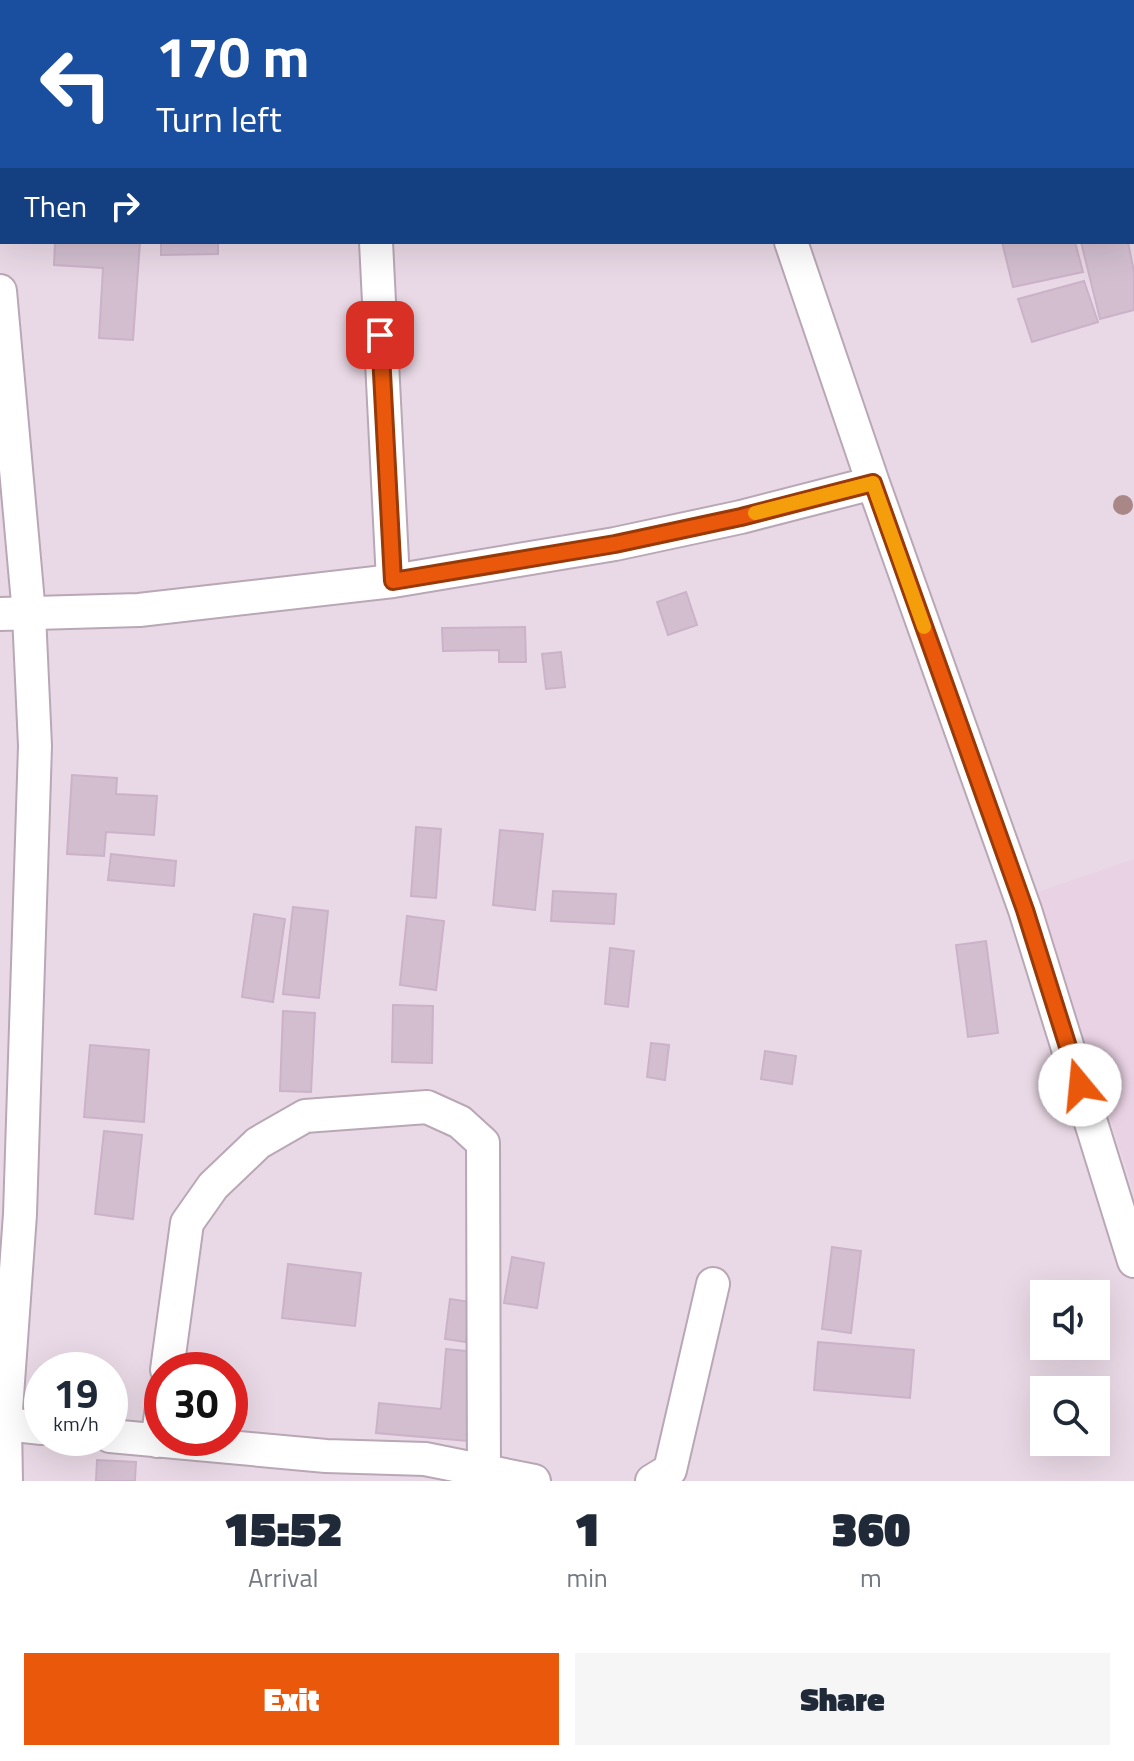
<!DOCTYPE html>
<html lang="en">
<head>
<meta charset="utf-8">
<style>
	body { margin:0; font-family:"Titillium Web",sans-serif; background:#f6f6f7; color:#1f2937; height:100vh; display:flex; flex-direction:column; font-size:30px; white-space:nowrap }
	* { box-sizing:border-box; margin:0 }
	p { font-size:26px; color:#747a83 }
	.icon { flex:none; width:44px; height:44px; fill:none; stroke:currentColor; stroke-width:2; stroke-linecap:round; stroke-linejoin:round }
	.map { position:relative; height:1481px; overflow:hidden }
	.side { display:flex; flex-direction:column; background:#fff; flex:1 }
	.side>* { flex:none }
	.guide { position:absolute; left:0px; top:0px; width:1134px; height:244px; box-shadow:0 8px 32px #0002; background:#1a4fa0; color:#fff; overflow:hidden }
	.tools { position:absolute; left:1030px; top:1280px; display:grid; gap:16px }
	.tools a { display:grid; place-items:center; width:80px; height:80px; border-radius:0px; background:#fff; box-shadow:0 8px 32px #0002; font-size:40px }
	.speed { position:absolute; left:24px; top:1352px; display:flex; gap:16px; font-size:40px; font-weight:700; text-align:center }
	.speed>* { display:grid; place-content:center; width:104px; height:104px; border-radius:50%; background:#fff; box-shadow:0 8px 32px #0002; line-height:1 }
	.speed small { font-size:20px; font-weight:400 }
	.speed .limit { border:12px solid #d22; background:#fff; color:#111 }
	.pin { position:absolute; display:grid; place-items:center; width:68px; height:68px; color:#fff; margin:-34px; border-radius:16px; box-shadow:0 4px 12px #0006 }
	.me { position:absolute; width:88px; margin:-44px; rotate:343deg; stroke-linejoin:round; filter:drop-shadow(0 0 6px #0008) }
	.turn { display:flex; align-items:center; gap:28px; height:168px; padding:0 24px; font-size:36px }
	.turn .icon { width:104px; height:104px; stroke-width:2.5 }
	.turn b { display:block; font-size:56px; line-height:68px }
	.then { display:flex; align-items:center; height:76px; padding:0 24px; background:#0003; gap:16px; font-size:30px }
	.eta { display:flex; justify-content:space-evenly; align-items:center; height:136px; text-align:center }
	.eta b { font-size:48px; font-weight:800; line-height:56px }
	.button { display:flex; gap:16px; margin-top:auto; padding:16px 24px }
	.button a { flex:1; height:92px; border-radius:0px; background:#ea580c; color:#fff; font-size:32px; font-weight:800; line-height:92px; text-align:center }
	.button a+a { background:#f6f6f7; color:#1f2937 }
	.map>svg:first-child { display:block }
	.residential { fill:#e9d9e6; fill-rule:evenodd }
	.education { fill:#e9d2e4 }
	.building { fill:#d2becf; stroke:#cbb2c8; stroke-width:2 }
	.lines { fill:none; stroke-linecap:round; stroke-linejoin:round }
	.minor-casing { stroke:#b9a7b5; stroke-width:36 }
	.minor { stroke:#fff; stroke-width:32 }
	.tree { fill:#a98786 }
	.route-casing { stroke:#983908; stroke-width:20 }
	.route { stroke:#ea580c; stroke-width:14 }
	.slow { stroke:#f59e0b; stroke-width:14 }
</style>
</head>
<body>
<div class="map">
<svg width="1134" height="1481" viewBox="0 0 1134 1481">
	<rect width="100%" height="100%" fill="#f1e7ef"/>
	<!-- residential -->
	<path class="residential" d="M0 0H1134V1481H0ZM2 2H1132V242H2ZM1044 1294H1096V1346H1044ZM42 1370H110V1438H42ZM162 1370H230V1438H162ZM1044 1390H1096V1442H1044Z"/>
	<!-- education -->
	<path class="education" d="M1134 859V1192L1037 892Z"/>
	<!-- building -->
	<path class="building" d="M55 242H140L133 340 99 338 103 268 54 265Z
		M161 242H218V254L161 255Z
		M1002 242H1075L1083 272 1013 287Z
		M1081 242H1128L1134 272V310L1100 319Z
		M1084 281 1098 322 1032 342 1018 299Z
		M686 592 697 625 668 635 657 602Z
		M525 627 526 662H499V650L443 651 442 628Z
		M561 652 565 687 546 689 542 654Z
		M72 775 117 778 116 794 157 796 154 835 106 832 104 856 67 854Z
		M416 827 441 829 436 898 411 896Z
		M500 830 543 834 535 910 493 905Z
		M111 854 176 861 174 886 108 880Z
		M553 891 616 894 614 924 551 921Z
		M293 907 328 911 319 998 283 994Z
		M254 914 285 919 273 1002 242 997Z
		M407 916 444 921 436 990 400 985Z
		M986 941 998 1033 968 1037 956 945Z
		M610 948 634 951 628 1007 605 1004Z
		M393 1005 433 1006 432 1063 392 1062Z
		M283 1011 315 1013 311 1092 280 1091Z
		M651 1043 669 1045 665 1080 647 1077Z
		M90 1045 149 1050 144 1122 84 1117Z
		M765 1051 796 1056 792 1084 761 1079Z
		M104 1131 142 1135 133 1219 95 1214Z
		M832 1247 861 1251 851 1333 822 1329Z
		M512 1257 544 1263 537 1308 504 1303Z
		M288 1264 361 1273 355 1326 282 1318Z
		M450 1299 471 1302 466 1342 445 1339Z
		M818 1342 914 1350 910 1398 814 1390Z
		M446 1349 476 1352 468 1441 376 1433 379 1403 441 1409Z
		M97 1460 136 1462 135 1481H96Z"/>
	<g class="lines">
		<defs>
			<path id="minor" d="M721 0 722 2
				M0 212 2 211
				M376 242 393 581
				M791 242 873 483 1025 910 1134 1261
				M0 291 29 614 35 746 20 1214 5 1424 6 1481
				M0 614 139 610 393 581 615 544 741 517 873 483
				M167 1370 187 1223 213 1186 258 1143 305 1116 427 1107 460 1122 483 1143 484 1481
				M5 1424 42 1428
				M110 1436 326 1456 425 1459 534 1481
				M157 1441 162 1407
				M652 1481 670 1470 713 1284"/>
		</defs>
		<!-- minor casing -->
		<use href="#minor" class="minor-casing"/>
		<!-- minor -->
		<use href="#minor" class="minor"/>
	</g>
	<!-- trees -->
	<circle class="tree" cx="1123" cy="505" r="10"/>
	<g class="lines">
		<defs>
			<path id="route" d="M380 335 393 581 615 544 741 517 873 483 1025 910 1080 1085"/>
		</defs>
		<!-- route casing -->
		<use href="#route" class="route-casing"/>
		<!-- route -->
		<use href="#route" class="route"/>
		<!-- slow -->
		<path class="slow" d="M755 513 873 483 924 627"/>
	</g>
</svg>
<div class="tools">
<a><svg class="icon" aria-label="sound" viewBox="0 0 24 24"><path d="M4 9h4l5-4v14l-5-4H4zM17 9q2 3 0 6"/></svg></a>
<a><svg class="icon" aria-label="search" viewBox="0 0 24 24"><circle cx="10" cy="10" r="6"/><path d="M15 15l6 6"/></svg></a>
</div>
<div class="speed"><div>19<small>km/h</small></div><div class="limit">30</div></div>
<div class="pin" style="left:380px;top:335px;background:#d93025"><svg class="icon" aria-label="arrive" viewBox="0 0 24 24"><path d="M6 21V4h12l-3 4 3 4H6"/></svg></div>
<svg class="me" style="left:1080px;top:1085px" viewBox="-20 -20 40 40"><circle r="19" fill="#fff"/><path d="M0-13L10 11 0 6-10 11z" fill="#ea580c"/></svg>
<div class="guide">
<div class="turn"><svg class="icon" aria-label="left" viewBox="0 0 24 24"><path d="M17 20v-9H6M10 6l-5 5 5 5"/></svg><div><b>170 m</b>Turn left</div></div>
<div class="then">Then<svg class="icon" aria-label="right" viewBox="0 0 24 24"><path d="M7 20v-9h11M14 6l5 5-5 5"/></svg></div>
</div>
</div>
<section class="side">
<div class="eta">
<div><b>15:52</b><p>Arrival</p></div>
<div><b>1</b><p>min</p></div>
<div><b>360</b><p>m</p></div>
</div>
<div class="button"><a>Exit</a><a>Share</a></div>
</section>
</body>
</html>
